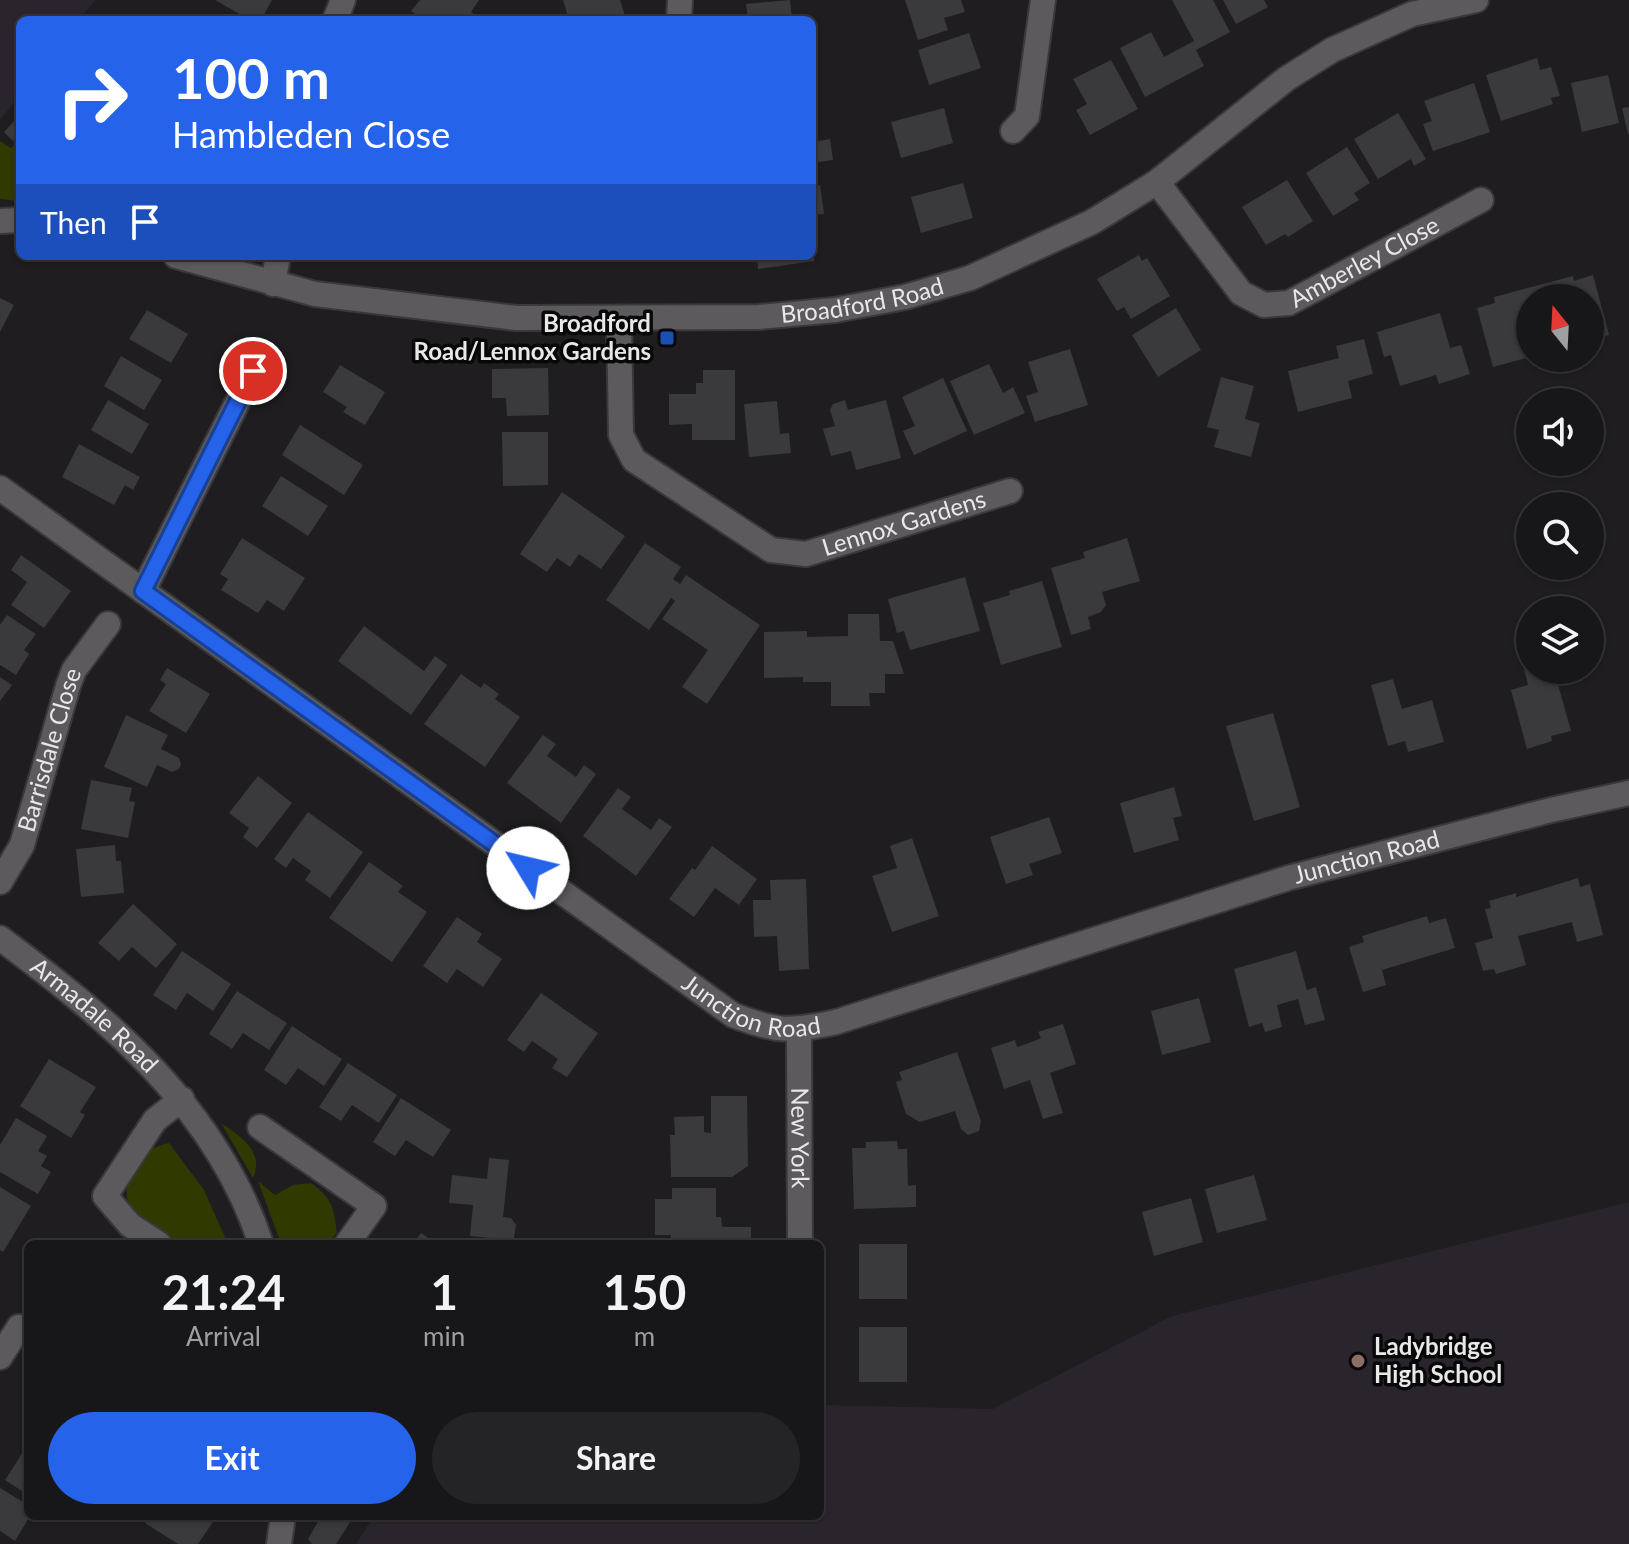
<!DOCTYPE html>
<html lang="en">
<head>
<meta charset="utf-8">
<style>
	body { margin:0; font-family:Lato,sans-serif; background:#242325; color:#f1f3f6; height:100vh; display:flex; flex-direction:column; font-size:30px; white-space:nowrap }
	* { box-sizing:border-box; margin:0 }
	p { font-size:26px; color:#9e9fa2 }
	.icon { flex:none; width:44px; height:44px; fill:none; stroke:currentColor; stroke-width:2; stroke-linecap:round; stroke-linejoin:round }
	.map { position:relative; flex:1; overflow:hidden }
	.drawer { position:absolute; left:24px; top:1240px; width:800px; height:280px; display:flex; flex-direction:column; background:#171618; border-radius:12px; box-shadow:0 2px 6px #0004,0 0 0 2px #363537 }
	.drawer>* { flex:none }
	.hud { position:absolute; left:16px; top:16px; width:800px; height:244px; border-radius:12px; box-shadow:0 2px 6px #0004,0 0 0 2px #363537; background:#2563eb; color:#fff; overflow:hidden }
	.needle { width:52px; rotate:342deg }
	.buttons { position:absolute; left:1516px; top:284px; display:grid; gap:16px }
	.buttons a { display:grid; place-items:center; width:88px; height:88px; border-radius:50%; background:#171618; box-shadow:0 2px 6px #0004,0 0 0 2px #363537; font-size:40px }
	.pin { position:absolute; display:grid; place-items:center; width:68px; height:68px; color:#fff; margin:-34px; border:4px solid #fff; border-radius:50%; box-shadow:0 2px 8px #0007 }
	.me { position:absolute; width:88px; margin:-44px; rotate:306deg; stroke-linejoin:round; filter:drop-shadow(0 0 6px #0008) }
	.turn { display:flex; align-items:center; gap:28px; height:168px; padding:0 24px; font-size:36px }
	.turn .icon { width:104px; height:104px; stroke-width:2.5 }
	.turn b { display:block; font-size:56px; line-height:68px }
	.then { display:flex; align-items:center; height:76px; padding:0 24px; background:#0003; gap:16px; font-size:30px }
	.eta { display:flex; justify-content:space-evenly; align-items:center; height:136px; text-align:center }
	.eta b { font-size:48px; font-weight:700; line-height:56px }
	.action { display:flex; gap:16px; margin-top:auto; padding:16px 24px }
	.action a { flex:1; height:92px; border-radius:48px; background:#2563eb; color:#fff; font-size:32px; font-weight:700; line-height:92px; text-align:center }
	.action a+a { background:#242325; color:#f1f3f6 }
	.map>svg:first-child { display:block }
	.built { fill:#2a252d }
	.green { fill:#2f3900 }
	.building { fill:#3a393c }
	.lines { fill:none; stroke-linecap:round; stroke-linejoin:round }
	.street-casing { stroke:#3a393a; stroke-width:28 }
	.street { stroke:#5c5a5d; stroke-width:24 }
	.route-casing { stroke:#184099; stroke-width:20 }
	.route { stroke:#2563eb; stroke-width:14 }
	.transit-dot { fill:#1a4fb4; stroke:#080809; stroke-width:3 }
	.education-dot { fill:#8d6e63; stroke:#080809; stroke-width:3 }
	.labels { text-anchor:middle; stroke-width:7; stroke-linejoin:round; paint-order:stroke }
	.street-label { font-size:24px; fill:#e9e8e9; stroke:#080809 }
	.poi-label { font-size:24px; font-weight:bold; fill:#e9e8e9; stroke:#080809; text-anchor:end }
</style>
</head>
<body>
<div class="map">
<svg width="1629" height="1544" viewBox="0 0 1629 1544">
	<rect width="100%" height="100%" fill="#1f1d20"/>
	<!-- built -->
	<path class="built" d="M0 0H95L79 20H20V95L0 120Z
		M1629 1202V1544H356L374 1516H820V1405L993 1409 1172 1316Z"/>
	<!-- green -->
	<path class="green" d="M20 139V201L0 199V141L11 148Z
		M221 1123C240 1136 265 1151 253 1178Z
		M169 1143 204 1190 228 1244H213L202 1239 196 1244C190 1244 183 1245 177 1244 169 1243 162 1235 156 1231 130 1213 117 1199 135 1169 144 1155 152 1146 169 1143Z
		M258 1181 275 1195 293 1185 311 1183C332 1198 334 1208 337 1233L327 1244H281Z"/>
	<!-- building -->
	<path class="building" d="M215 0H272L261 20H250Z
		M420 0H479L471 12 482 20H424L411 11Z
		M563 0H620L625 16 613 20H569Z
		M790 0 792 20H748L746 4Z
		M905 0H961L965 12 944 18 948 30 918 40Z
		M1172 0H1213L1230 32 1196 50 1204 66 1145 97 1120 48 1151 32 1164 57 1194 41Z
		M1223 0H1264L1268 7 1236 24Z
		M969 33 981 68 929 85 918 50Z
		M1537 58 1540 70 1551 67 1560 96 1551 98 1553 104 1501 121 1486 75Z
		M1111 60 1138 109 1090 135 1076 110 1087 104 1073 79Z
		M1608 75 1619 123 1582 132 1571 83Z
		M1474 83 1490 132 1433 151 1423 124 1432 121 1424 101Z
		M1629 107V134H1628L1622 108Z
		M944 108 953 143 901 158 891 122Z
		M1398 113 1426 159 1414 166 1411 159 1378 179 1354 139Z
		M16 119 20 123V134L13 141 4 132Z
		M830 139 833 160 812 163V142Z
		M1347 147 1370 183 1354 193 1359 200 1333 216 1306 173Z
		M1287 180 1313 221 1288 237 1285 234 1266 245 1242 207Z
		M963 183 973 218 921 233 911 197Z
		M820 185 824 214 812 215V186Z
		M1139 255 1142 261 1147 258 1170 296 1131 319 1124 307 1117 311 1097 279Z
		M757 256H814V261L758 269Z
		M1593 275 1609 335 1590 340V298H1530V316L1520 319 1530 357 1493 367 1477 308 1495 303 1494 297 1573 276 1574 281Z
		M0 298 14 305 0 332Z
		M1176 308 1201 350 1158 377 1132 335Z
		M147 310 188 334 171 363 129 339Z
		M1440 313 1450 348 1461 345 1470 374 1439 384 1436 375 1400 386 1391 355 1384 357 1377 332Z
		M1364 339 1373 374 1348 381 1352 398 1298 412 1288 371 1339 358 1336 346Z
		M1070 349 1088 405 1035 422 1026 396 1038 392 1028 362Z
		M121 356 162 380 144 410 104 386Z
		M989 364 1003 393 1013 387 1025 413 974 435 950 381Z
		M340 365 385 392 365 425 343 412 347 407 323 392Z
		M548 368 549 415 507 416 506 398H492V369Z
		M703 370H735V440H692V424L669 425V394H696V383H703Z
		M1221 377 1254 386 1245 419 1260 423 1251 457 1214 447 1219 430 1207 427Z
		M943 378 967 431 914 455 903 431 915 426 902 397Z
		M108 400 149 424 132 454 91 430Z
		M845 400 848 410 886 400 901 458 856 470 851 451 831 456 823 429 835 426 830 410 833 404Z
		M777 401 780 434 789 433 791 453 749 457 744 404Z
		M300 425 363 465 344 495 282 455Z
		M502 432H548V485L503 486Z
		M79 444 140 477 133 490 125 485 114 505 62 477Z
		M281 476 328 506 308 536 262 506Z
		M562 492 625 536 601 569 579 554 570 567 557 558 547 572 520 554Z
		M242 538 305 578 284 611 267 600 258 613 221 590 228 579 220 574Z
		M1127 538 1140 581 1102 592 1106 605 1101 612 1088 617 1091 629 1071 635 1051 568 1085 558 1083 552Z
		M645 543 681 567 673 579 680 584 686 575 760 625 707 704 682 687 708 650 662 619 675 601 671 598 649 630 606 600Z
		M21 555 71 591 44 628 11 605 27 582 11 570Z
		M965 577 980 631 910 650 904 631 897 633 888 599Z
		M1042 581 1062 647 1001 665 983 603 1010 595 1009 591Z
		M848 614H879L880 641H893L904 674H885V693H869L870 706H831V682H803V677L764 678V632L807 631V637L848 636Z
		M7 615 36 634 24 650 29 654 16 675 0 665V625Z
		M364 626 424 671 435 656 447 665 411 715 338 661Z
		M1530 658V670H1554L1571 731 1551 736 1552 741 1527 749 1511 690 1528 685 1522 661Z
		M167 668 210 694 186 733 149 711 166 684 160 680Z
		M461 674 481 688 484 683 499 694 495 699 520 717 485 767 424 724Z
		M0 677 12 685 0 701Z
		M1393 679 1402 709 1432 700 1444 742 1408 752 1405 741 1388 746 1371 685Z
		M1273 713 1300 807 1254 821 1226 726Z
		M126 715 168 735 161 749 179 758 181 764 179 769 172 772 157 765 147 787 104 767Z
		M543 735 556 744 547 756 576 777 584 765 596 774 561 823 507 783Z
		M258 776 292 803 257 848 243 837 249 828 229 813Z
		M91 780 132 788 129 801 135 802 128 838 81 829Z
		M1174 787 1182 816 1173 818 1179 840 1134 853 1120 803Z
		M618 788 631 797 622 809 651 830 659 818 672 827 636 876 583 836Z
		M308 812 363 852 330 898 305 880 311 871 293 858 286 868 274 859Z
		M1049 817 1062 853 1029 864 1033 875 1006 884 990 837Z
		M912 838 939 916 892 932 872 876 897 868 890 846Z
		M115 845 116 861H121L124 893 81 897 76 849Z
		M712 846 757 879 739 905 715 888 694 917 669 899 692 868 695 870Z
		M369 862 403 886 398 892 427 912 392 962 329 918Z
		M1578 878 1580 887 1590 884 1603 935 1577 942 1572 922 1518 936 1526 965 1496 974 1494 969 1483 971 1475 943 1493 938 1485 909 1491 908 1489 901 1516 893V897Z
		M806 879 809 969 779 971 777 936 754 937 753 900H771L770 880Z
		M133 904 177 944 156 968 132 947 119 961 98 943Z
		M1427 916 1429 923 1446 918 1455 948 1382 970 1386 985 1363 992 1349 947 1364 942 1362 936Z
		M457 917 482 934 477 942 502 959 483 987 457 969 447 983 423 966Z
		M182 951 231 984 213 1011 187 993 176 1010 153 995Z
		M1296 951 1307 990 1316 987 1325 1020 1305 1025 1298 999 1277 1005 1282 1027 1265 1032 1262 1023 1249 1027 1234 969Z
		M237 991 287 1023 269 1050 243 1033 232 1049 209 1034Z
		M541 993 598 1033 567 1077 552 1068 558 1059 532 1041 524 1052 507 1040Z
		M1199 998 1211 1042 1162 1055 1151 1011Z
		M1063 1024 1076 1064 1050 1073 1063 1113 1043 1119 1030 1080 1004 1089 991 1048 1015 1040 1017 1047 1029 1043 1041 1038 1038 1032Z
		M292 1026 342 1059 324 1086 298 1068 286 1085 264 1070Z
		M957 1052 981 1121 979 1131 968 1135 961 1129 955 1111 920 1122 906 1114 896 1082 902 1080 899 1072Z
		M49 1059 96 1087 80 1112 85 1115 71 1138 20 1106Z
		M348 1063 397 1095 379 1123 352 1105 341 1121 319 1107Z
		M711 1096H747L748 1166 732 1177H671L670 1135H675L674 1117 704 1116V1132L711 1133Z
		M401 1098 451 1130 433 1157 406 1140 395 1156 373 1142Z
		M16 1118 47 1136 38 1151 47 1156 41 1166 51 1172 38 1194 0 1172V1145Z
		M897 1141 898 1149H907L908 1186 916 1185V1207L854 1209 852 1148H866V1142Z
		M489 1158 509 1160 503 1217 511 1218 516 1225 513 1244H491V1238L470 1236 473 1205 449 1203 452 1175 487 1179Z
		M1254 1175 1267 1220 1217 1233 1205 1189Z
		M0 1187 31 1206 3 1252 0 1250Z
		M672 1188H716V1217H721L722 1227H751V1244H671V1235H655V1199H672Z
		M1191 1198 1203 1242 1154 1256 1142 1212Z
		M421 1233 437 1244H413Z
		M859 1244H907V1299H859Z
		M859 1327H907V1382H859Z
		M28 1444V1495L5 1480Z
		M0 1488 28 1505V1516H30L15 1541 0 1531Z
		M149 1516H217L198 1544H178L145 1523Z
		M313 1516H354L336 1544H312L308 1539 319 1520Z"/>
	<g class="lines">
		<defs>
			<g id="street">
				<path d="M335 20 343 0"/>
				<path d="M679 20 680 0"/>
				<path d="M1013 131 1027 116 1043 0"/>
				<path id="s1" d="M1157 182 1241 293 1264 305 1289 303 1481 200"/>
				<path d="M0 221 20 220"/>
				<path id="s2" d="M176 256 315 294 516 318 759 317 835 310 905 297 970 278 1092 222 1157 182 1286 79 1332 50 1412 14 1476 0"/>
				<path d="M273 284 278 256"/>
				<path id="s3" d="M619 319 621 435 634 460 771 550 806 554 1010 491"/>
				<path id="s4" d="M0 488 733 1015C776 1032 791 1032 836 1022L1288 878 1551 810 1629 793"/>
				<path d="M143 591 253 371"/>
				<path id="s5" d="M0 882 22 845 68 686 74 670 108 624"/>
				<path id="s6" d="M0 938C110 1020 217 1109 261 1244"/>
				<path id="s7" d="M799 1030 800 1244"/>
				<path d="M260 1127 374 1206 347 1244"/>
				<path d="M159 1244 130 1225 105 1196 155 1120 182 1099"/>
				<path d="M0 1357 19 1327"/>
				<path d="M279 1544 283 1516"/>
			</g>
		</defs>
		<!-- street casing -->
		<use href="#street" class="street-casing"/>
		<!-- street -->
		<use href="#street" class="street"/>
	</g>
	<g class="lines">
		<defs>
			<path id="route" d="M253 371 143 591 528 868"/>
		</defs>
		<!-- route casing -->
		<use href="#route" class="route-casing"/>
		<!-- route -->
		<use href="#route" class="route"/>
	</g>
	<!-- markers -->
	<rect class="transit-dot" x="659" y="330" width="16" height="16" rx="4"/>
	<circle class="education-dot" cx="1358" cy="1361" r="8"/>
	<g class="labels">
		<!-- street labels -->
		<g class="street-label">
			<text dy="8" stroke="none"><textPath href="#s1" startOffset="276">Amberley Close</textPath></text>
			<text dy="8" stroke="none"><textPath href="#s2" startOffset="694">Broadford Road</textPath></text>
			<text dy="8" stroke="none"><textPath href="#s3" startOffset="446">Lennox Gardens</textPath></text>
			<text dy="8" stroke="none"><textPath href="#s5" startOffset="142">Barrisdale Close</textPath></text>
			<text dy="8" stroke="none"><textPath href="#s4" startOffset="1564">Junction Road</textPath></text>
			<text dy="8" stroke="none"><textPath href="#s4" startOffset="918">Junction Road</textPath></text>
			<text dy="8" stroke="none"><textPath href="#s6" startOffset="122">Armadale Road</textPath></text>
			<text dy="8" stroke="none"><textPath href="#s7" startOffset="108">New York</textPath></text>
		</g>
		<!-- poi labels -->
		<g class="poi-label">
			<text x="651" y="332">Broadford<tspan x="651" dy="28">Road/Lennox Gardens</tspan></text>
			<text x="1374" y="1355" text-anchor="start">Ladybridge<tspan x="1374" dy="28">High School</tspan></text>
		</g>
	</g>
</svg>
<div class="buttons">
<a><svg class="needle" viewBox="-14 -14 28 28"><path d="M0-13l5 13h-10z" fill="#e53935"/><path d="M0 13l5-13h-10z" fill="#9e9fa2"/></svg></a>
<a><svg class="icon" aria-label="sound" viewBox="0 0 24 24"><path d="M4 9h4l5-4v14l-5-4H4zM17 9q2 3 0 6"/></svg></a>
<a><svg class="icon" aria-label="search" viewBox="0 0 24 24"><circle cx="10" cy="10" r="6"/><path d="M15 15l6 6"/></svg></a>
<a><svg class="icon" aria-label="layers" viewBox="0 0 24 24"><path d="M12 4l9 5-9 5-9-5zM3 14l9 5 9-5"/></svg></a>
</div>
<div class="pin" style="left:253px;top:371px;background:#d93025"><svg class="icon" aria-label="arrive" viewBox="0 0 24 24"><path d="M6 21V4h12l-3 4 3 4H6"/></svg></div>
<svg class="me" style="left:528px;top:868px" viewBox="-20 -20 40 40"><circle r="19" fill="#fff"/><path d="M0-13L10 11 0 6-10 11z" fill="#2563eb"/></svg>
<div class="hud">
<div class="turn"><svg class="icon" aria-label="right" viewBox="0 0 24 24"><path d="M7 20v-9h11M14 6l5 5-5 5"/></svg><div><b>100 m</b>Hambleden Close</div></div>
<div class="then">Then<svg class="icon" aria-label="arrive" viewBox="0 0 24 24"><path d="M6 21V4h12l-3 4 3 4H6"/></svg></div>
</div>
<section class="drawer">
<div class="eta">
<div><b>21:24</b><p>Arrival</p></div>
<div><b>1</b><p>min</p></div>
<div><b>150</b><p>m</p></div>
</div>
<div class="action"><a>Exit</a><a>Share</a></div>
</section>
</div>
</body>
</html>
